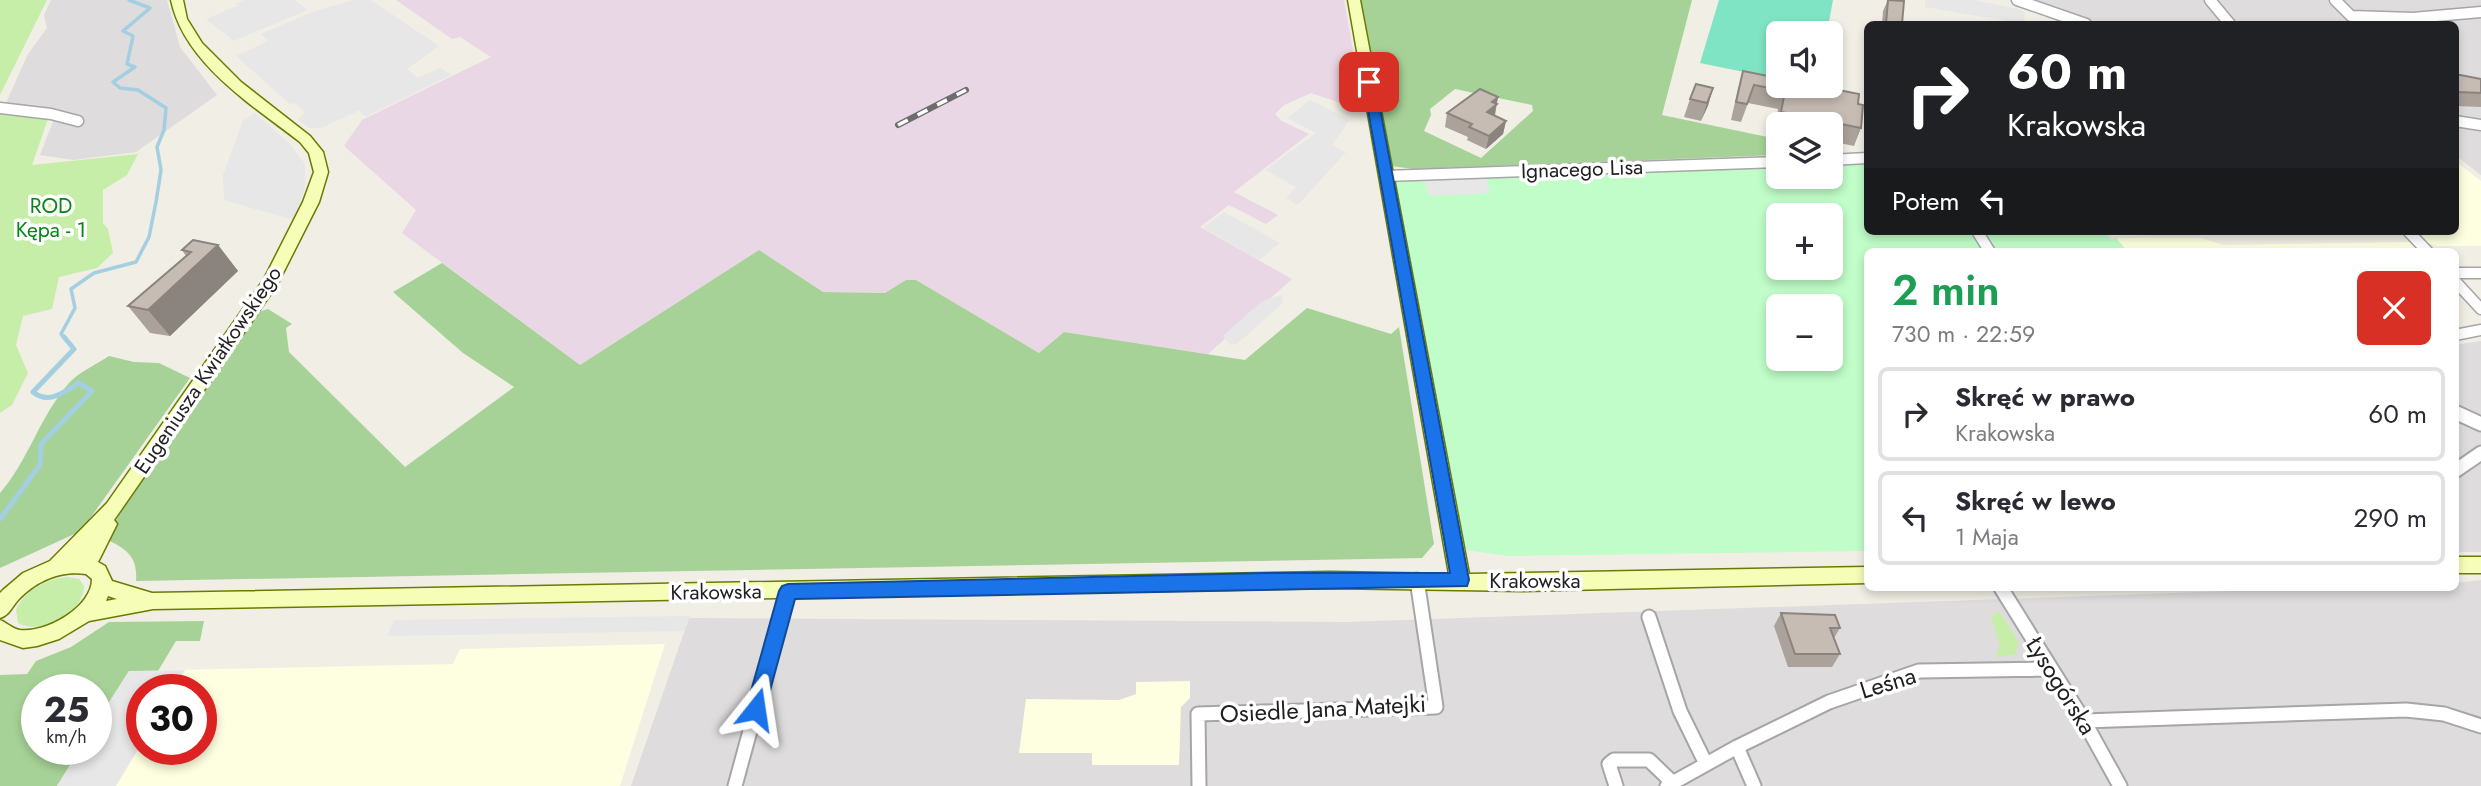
<!DOCTYPE html>
<html lang="pl">
<head>
<meta charset="utf-8">
<style>
	body { margin:0; font-family:Jost,sans-serif; background:#f2f2f3; color:#2b2b33; height:100vh; display:flex; flex-direction:column; font-size:26px; white-space:nowrap }
	* { box-sizing:border-box; margin:0 }
	p { font-size:23px; color:#7c7c81 }
	.icon { flex:none; width:38px; height:38px; fill:none; stroke:currentColor; stroke-width:2; stroke-linecap:round; stroke-linejoin:round }
	.map { position:relative; flex:1; overflow:hidden }
	.drawer { position:absolute; left:1864px; top:248px; width:595px; height:343px; display:flex; flex-direction:column; background:#fff; border-radius:10px; box-shadow:0 4px 10px #0003 }
	.drawer>* { flex:none }
	.top-card { position:absolute; left:1864px; top:21px; width:595px; height:214px; border-radius:10px; box-shadow:0 4px 10px #0003; background:#202124; color:#fff; overflow:hidden }
	.fabs { position:absolute; left:1766px; top:21px; display:grid; gap:14px }
	.fabs a { display:grid; place-items:center; width:77px; height:77px; border-radius:10px; background:#fff; box-shadow:0 4px 10px #0003; font-size:35px }
	.speed { position:absolute; left:21px; top:674px; display:flex; gap:14px; font-size:35px; font-weight:700; text-align:center }
	.speed>* { display:grid; place-content:center; width:91px; height:91px; border-radius:50%; background:#fff; box-shadow:0 4px 10px #0003; line-height:1 }
	.speed small { font-size:18px; font-weight:400 }
	.speed .limit { border:10px solid #d22; background:#fff; color:#111 }
	.pin { position:absolute; display:grid; place-items:center; width:60px; height:60px; color:#fff; margin:-30px; border-radius:14px; box-shadow:0 4px 10px #0006 }
	.me { position:absolute; width:77px; margin:-38px; rotate:15deg; stroke-linejoin:round; filter:drop-shadow(0 0 5px #0008) }
	.turn { display:flex; align-items:center; gap:24px; height:147px; padding:0 28px; font-size:32px }
	.turn .icon { width:91px; height:91px; stroke-width:2.5 }
	.turn b { display:block; font-size:49px; line-height:60px }
	.then { display:flex; align-items:center; height:66px; padding:0 28px; background:#0003; gap:14px; font-size:26px }
	.round { display:grid; place-items:center; flex:none; width:74px; height:74px; border-radius:10px; background:#f2f2f3 }
	.overview { display:flex; align-items:center; justify-content:space-between; height:119px; padding:0 28px }
	h1 { font-size:42px; font-weight:600; line-height:52px; color:#1e9e55 }
	ul { padding:0; list-style:none }
	li { display:flex; align-items:center; gap:21px; height:94px; margin:0 14px 10px; padding:0 14px; border:4px solid #e1e1e2; border-radius:10px }
	li div { flex:1 }
	li b { display:block; font-size:26px }
	li em { font-style:normal }
	.map>svg:first-child { display:block }
	.residential { fill:#dedcdc }
	.industrial { fill:#ead7e5 }
	.education { fill:#fdffe0; fill-rule:evenodd }
	.grass { fill:#c6eea8 }
	.forest { fill:#a6d297; fill-rule:evenodd }
	.park { fill:#c0fdc8; fill-rule:evenodd }
	.pitch { fill:#7fe4c3 }
	.parking { fill:#e7e7e7 }
	.lines { fill:none; stroke-linecap:round; stroke-linejoin:round }
	.stream-far1 { stroke:#a3cfe1; stroke-width:3.5 }
	.stream { stroke:#a3cfe1; stroke-width:5 }
	.street-far1-casing { stroke:#a6a6a6; stroke-width:13 }
	.street-casing { stroke:#a6a6a6; stroke-width:17 }
	.secondary-casing { stroke:#687d00; stroke-width:3 }
	.street-far1 { stroke:#fff; stroke-width:10 }
	.street { stroke:#fff; stroke-width:13 }
	.secondary { fill:#f6fdb7; fill-rule:evenodd }
	.rail-casing { stroke:#6d6d6d; stroke-width:6 }
	.rail { stroke:#fff; stroke-width:3.5; stroke-dasharray:11; stroke-linecap:butt }
	.wall { fill:#aaa29b }
	.shaded-wall { fill:#8b847e }
	.building { fill:#c6bcb4; stroke:#8b847e; stroke-width:2 }
	.route { fill:#1a73e8; stroke:#114b97; stroke-width:2 }
	.labels { text-anchor:middle; stroke-width:7; stroke-linejoin:round; paint-order:stroke }
	.street-label { font-size:21px; fill:#1f1f1f; stroke:#fff }
	.park-label { font-size:21px; fill:#058617; stroke:#fff }
	.near-street-label { font-size:24px; fill:#1f1f1f; stroke:#fff }
</style>
</head>
<body>
<div class="map">
<svg width="2481" height="786" viewBox="0 0 2481 786">
	<rect width="100%" height="100%" fill="#f1eee5"/>
	<!-- residential -->
	<path class="residential" d="M51 0H167L180 47 217 95 136 152 73 160 40 155 58 109 6 103 28 54 47 28 44 15Z
		M2026 0H2481V175L2455 155V24H2102Z
		M2481 341V552H2455V345Z
		M2481 580V786H631L689 618 1348 622 2316 588H2455V583Z"/>
	<!-- industrial -->
	<path class="industrial" d="M396 0H1344L1364 111 1311 93 1284 105 1275 114 1282 121 1309 134 1234 192 1278 215 1266 224 1229 205 1200 227 1292 279 1208 354 1064 332 1039 353 916 280H906L885 293 823 292 759 250 580 365 402 233 416 210 344 146 362 120 491 57 460 37 452 39Z"/>
	<!-- education -->
	<path class="education" d="M2455 161 2481 181V246H2437L2426 242 2416 231H2455Z
		M2107 231H2307L2112 236Z
		M2116 238H2201L2223 245 2410 242 2419 252H2128Z
		M665 644 620 786H57L80 749H96V723L129 671 453 664 460 649ZM142 690H201V749H142Z
		M1190 681V698L1181 707 1179 765H1092V753H1019L1026 699 1119 700 1136 694V682Z"/>
	<!-- grass -->
	<path class="grass" d="M0 0H47L0 95Z
		M0 110 49 116 32 165 138 154 127 175 103 190V223L108 229 113 253 97 268 59 277 52 309 23 316 16 345 28 373 12 405 0 413Z
		M67 577 79 579 84 586C84 613 41 636 18 623L16 610C25 590 46 579 67 577Z
		M1999 611 2018 641 2016 654 1998 657 1996 654 2000 646 1991 617Z"/>
	<!-- forest -->
	<path class="forest" d="M1360 0H1692L1662 115 1777 139 1778 134V155L1413 169 1391 166ZM1455 89 1532 105 1533 111 1481 158 1424 131 1431 115 1430 109Z
		M759 250 823 292 885 293 906 280H916L1039 353 1064 332 1245 360 1307 308 1391 334 1399 327 1434 544 1422 558 136 581C138 556 126 549 106 539L124 506 256 313 268 309 292 324 286 328 289 352 405 467 514 387 463 353 393 292 442 263 580 365Z
		M109 356 134 362 159 363 190 378 81 531 0 568V493C28 461 40 416 69 383 79 372 97 364 109 356Z
		M204 621 200 641H176L158 671H129L96 723V690H37V749H80L57 786H0V675L27 674 36 661 71 647 109 622Z"/>
	<!-- park -->
	<path class="park" d="M1867 160V231H2104L2111 240 2116 238 2128 252H1867V551L1508 556 1465 550 1393 183 1395 179 1778 164V177H1830L1831 162ZM1778 215H1830V268H1778ZM1778 306H1830V359H1778Z"/>
	<!-- pitch -->
	<path class="pitch" d="M1719 0H1833L1827 33H1778V79L1700 63Z"/>
	<!-- parking -->
	<path class="parking" d="M244 0H295L308 10 234 41 206 19 237 6 235 4Z
		M353 0H371L439 46 407 69 418 78 440 68 451 75 365 117 360 110 321 128H309L298 120 305 112 295 103 290 104 236 56 268 41 261 34 312 12Z
		M1925 0H1973L2018 9 2025 12 2024 24 1925 7Z
		M1310 100 1350 120 1332 145 1346 152 1298 205 1286 198 1296 187 1265 170 1316 133 1287 118Z
		M255 113 290 144 305 164V188L294 220 224 200 223 175 243 120Z
		M1485 176 1490 193 1429 196 1424 178Z
		M1224 212 1280 243 1259 260 1203 228Z
		M1282 295 1283 303 1237 344 1230 345 1223 336 1262 301Z
		M690 616 684 631 387 636 394 620Z
		M185 670 173 689 142 690V743L116 786H57L80 749H96V723L129 671Z"/>
	<g class="lines">
		<!-- stream-far1 -->
		<path class="stream-far1" d="M66 339 61 334 75 308 71 289 94 273 136 262 149 237 156 202 161 170 157 147 164 130 166 108 138 90 120 88 113 82 135 67 127 64 133 36 123 31 150 8 129 0"/>
		<!-- stream -->
		<path class="stream" d="M0 519 40 465 41 444 92 391 79 383C64 392 49 405 33 392L74 349 64 337"/>
		<defs>
			<path id="street-far1" d="M2017 0 2086 24
				M2210 0 2230 24
				M2335 0 2351 16 2413 18 2481 12
				M0 108 51 114 78 121
				M2455 121 2481 125
				M1830 160 1867 158
				M1386 176 1778 162
				M1977 231 1990 252
				M2408 231 2428 252
				M2455 273H2481
				M2455 281 2481 309
				M2455 335 2481 330"/>
			<path id="street" d="M2455 412 2481 424
				M2455 471 2481 453
				M2001 588 2084 721 2120 786
				M1649 617 1680 711 1706 764
				M2084 721 2406 710 2444 714 2481 726
				M1737 747 1754 786
				M735 786 788 591
				M1199 786 1198 714 1436 707 1417 580
				M1616 786 1609 764 1614 760H1649L1673 783
				M1667 786 1737 747 1829 702 1919 671 2051 669"/>
			<path id="secondary" d="M171 0H183L187 19 202 43 241 82 310 136 323 152 328 172 319 202 277 285 114 520 117 524 98 562 105 566 112 581 152 593 1330 572 1449 574 1348 0H1360L1469 574 1867 567V583L1522 591 1330 588 153 609 89 621 59 639 37 646 23 648 0 640V620C7 623 13 629 20 630 47 633 92 607 92 579L86 574C61 570 36 581 19 599 12 606 10 615 0 618V593L3 590 23 573 50 561 107 503 264 279 303 202 314 172 309 153 300 142C252 105 184 63 171 0ZM108 596 117 599 106 601Z
				M2455 557H2481V573H2455Z"/>
		</defs>
		<!-- street-far1 casing -->
		<use href="#street-far1" class="street-far1-casing"/>
		<!-- street casing -->
		<use href="#street" class="street-casing"/>
		<!-- secondary casing -->
		<use href="#secondary" class="secondary-casing"/>
		<!-- street-far1 -->
		<use href="#street-far1" class="street-far1"/>
		<!-- street -->
		<use href="#street" class="street"/>
		<!-- secondary -->
		<use href="#secondary" class="secondary"/>
		<defs>
			<path id="rail" d="M898 125 966 90"/>
		</defs>
		<!-- rail casing -->
		<use href="#rail" class="rail-casing"/>
		<!-- rail -->
		<use href="#rail" class="rail"/>
	</g>
	<!-- wall -->
	<path class="wall" d="M1888 0H1900L1902 24H1882L1883 11Z
		M1743 71 1858 104 1861 128 1854 146 1830 141V124H1778V131L1775 130 1778 109 1748 103 1741 122 1731 120 1738 89Z
		M2455 74 2481 79V107L2455 106Z
		M1713 88 1701 121 1684 117 1690 99Z
		M1498 97 1495 116 1506 121 1503 134 1486 149 1467 140 1468 137 1445 127 1447 113Z
		M218 245 238 271 170 336 150 333 128 306 186 256 182 250Z
		M1781 613 1840 628 1834 638 1840 654 1832 667H1788L1774 626Z"/>
	<!-- shaded-wall -->
	<path class="shaded-wall" d="M1713 88 1708 106 1701 121 1707 103Z
		M1498 97 1494 117 1487 112 1492 102Z
		M1506 121 1503 134 1486 149 1489 136Z
		M218 245 238 271 170 336 148 310Z"/>
	<!-- building -->
	<path class="building" d="M1888 0 1904 1 1902 24H1886Z
		M1743 71 1778 78V86H1818L1859 94 1858 104 1863 105 1861 128 1781 112 1785 91 1754 85 1747 104 1736 102Z
		M2455 74 2481 79V93L2459 92 2455 89Z
		M1696 84 1713 88 1707 103 1690 99Z
		M1480 89 1498 97 1492 102 1497 104 1487 112 1506 121 1489 136 1469 127 1472 124 1447 113Z
		M193 240 218 245 148 310 128 306 191 252 182 250Z
		M1781 613 1835 615 1840 628H1830L1840 654H1795Z"/>
	<!-- route -->
	<path class="route" d="M1369 78 1375 82 1469 580 1467 586 795 599 765 709 763 715 756 718 749 715 746 709 779 591 782 586 788 584 1265 573H1450L1363 82Z"/>
	<g class="labels">
		<!-- street labels -->
		<g class="street-label">
			<text transform="translate(1582 169) rotate(-2)" y="7">Ignacego Lisa</text>
			<text transform="translate(208 370) rotate(-56)" y="7">Eugeniusza Kwiatkowskiego</text>
			<text x="1535" y="588">Krakowska</text>
			<text transform="translate(716 592) rotate(-1)" y="7">Krakowska</text>
		</g>
		<!-- park labels -->
		<g class="park-label">
			<text x="51" y="213">ROD<tspan x="51" dy="24">Kępa - 1</tspan></text>
		</g>
		<!-- near-street labels -->
		<g class="near-street-label">
			<text transform="translate(1888 683) rotate(-17)" y="8">Leśna</text>
			<text transform="translate(2061 686) rotate(58)" y="8">Łysogórska</text>
			<text transform="translate(1323 709) rotate(-3)" y="8">Osiedle Jana Matejki</text>
		</g>
	</g>
</svg>
<div class="fabs">
<a><svg class="icon" aria-label="sound" viewBox="0 0 24 24"><path d="M4 9h4l5-4v14l-5-4H4zM17 9q2 3 0 6"/></svg></a>
<a><svg class="icon" aria-label="layers" viewBox="0 0 24 24"><path d="M12 4l9 5-9 5-9-5zM3 14l9 5 9-5"/></svg></a>
<a>+</a>
<a>−</a>
</div>
<div class="speed"><div>25<small>km/h</small></div><div class="limit">30</div></div>
<div class="pin" style="left:1369px;top:82px;background:#d93025"><svg class="icon" aria-label="arrive" viewBox="0 0 24 24"><path d="M6 21V4h12l-3 4 3 4H6"/></svg></div>
<svg class="me" style="left:756px;top:709px" viewBox="-20 -20 40 40"><path d="M0-17L14 15 0 8-14 15z" fill="#1a73e8" stroke="#fff" stroke-width="4"/></svg>
<div class="top-card">
<div class="turn"><svg class="icon" aria-label="right" viewBox="0 0 24 24"><path d="M7 20v-9h11M14 6l5 5-5 5"/></svg><div><b>60 m</b>Krakowska</div></div>
<div class="then">Potem<svg class="icon" aria-label="left" viewBox="0 0 24 24"><path d="M17 20v-9H6M10 6l-5 5 5 5"/></svg></div>
</div>
<section class="drawer">
<div class="overview"><div><h1>2 min</h1><p>730 m · 22:59</p></div><a class="round" style="background:#d93025;color:#fff"><svg class="icon" aria-label="close" viewBox="0 0 24 24"><path d="M6 6l12 12M18 6L6 18"/></svg></a></div>
<ul>
<li><svg class="icon" aria-label="right" viewBox="0 0 24 24"><path d="M7 20v-9h11M14 6l5 5-5 5"/></svg><div><b>Skręć w prawo</b><p>Krakowska</p></div><em>60 m</em></li>
<li><svg class="icon" aria-label="left" viewBox="0 0 24 24"><path d="M17 20v-9H6M10 6l-5 5 5 5"/></svg><div><b>Skręć w lewo</b><p>1 Maja</p></div><em>290 m</em></li>
</ul>
</section>
</div>
</body>
</html>
